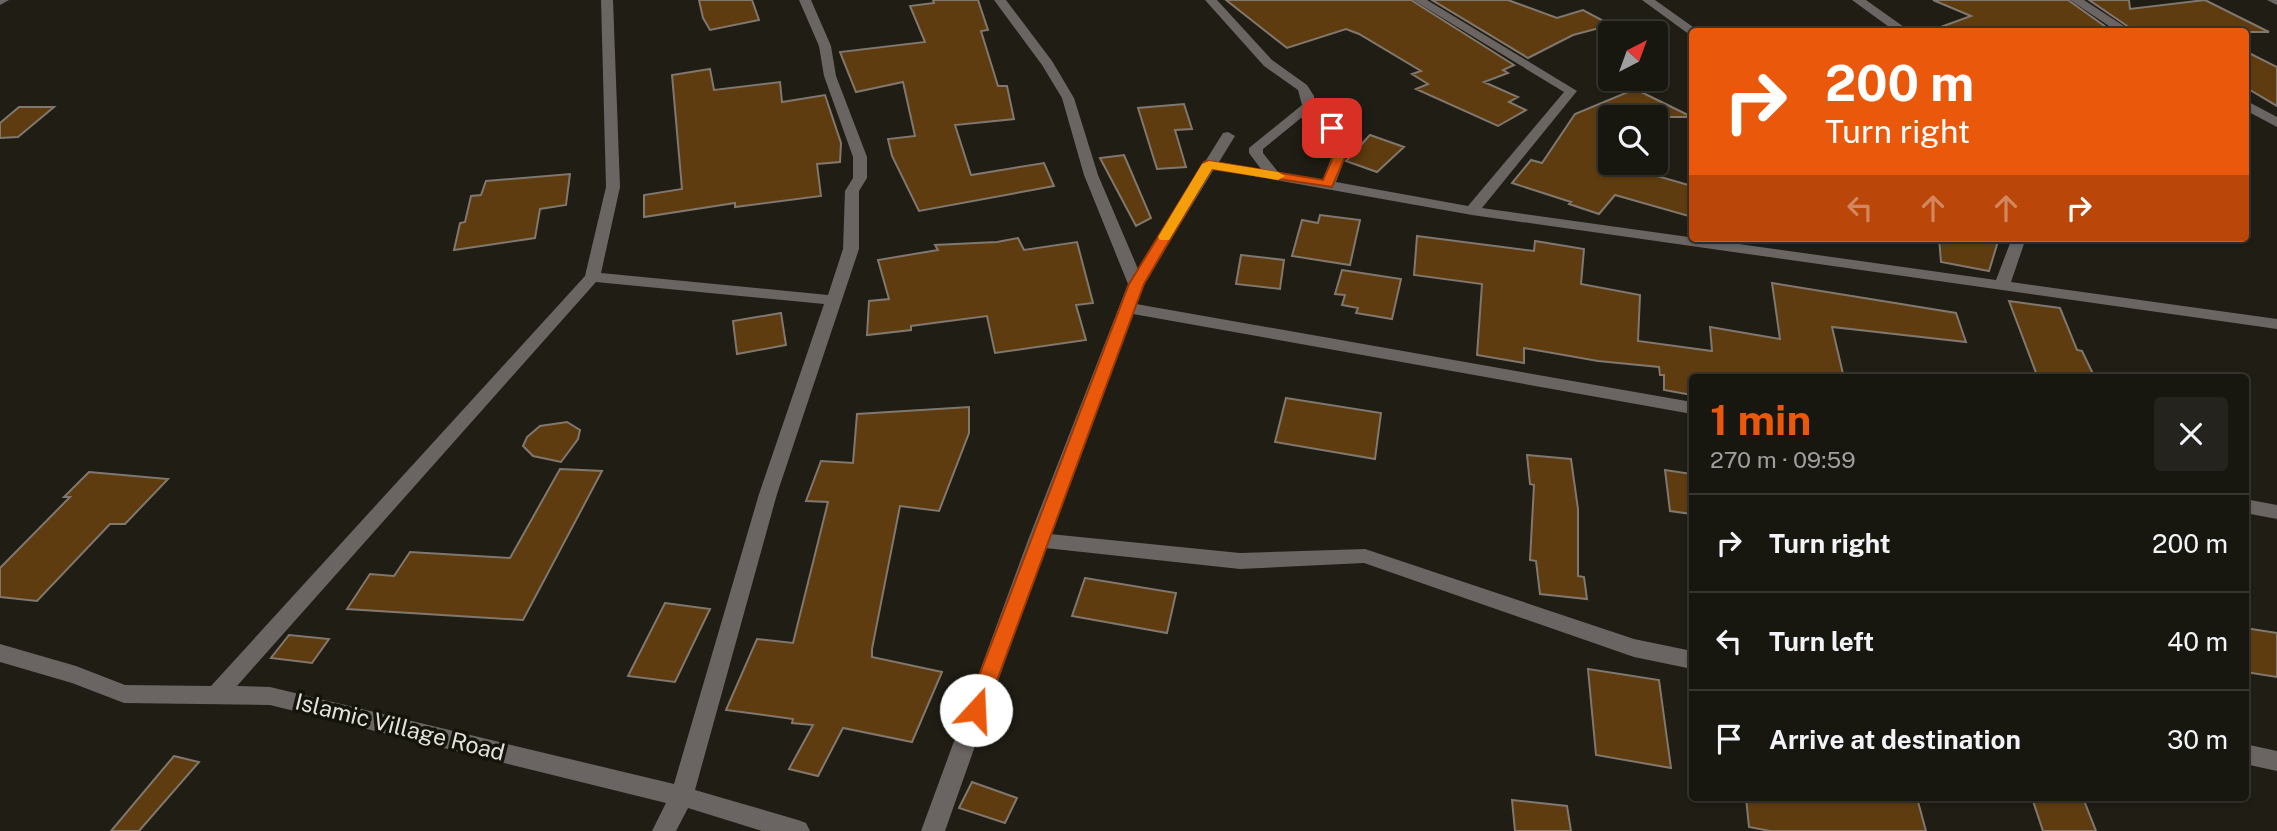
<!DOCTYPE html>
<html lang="en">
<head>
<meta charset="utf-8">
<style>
	body { margin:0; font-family:"Public Sans",sans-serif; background:#24231d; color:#f1f3f6; height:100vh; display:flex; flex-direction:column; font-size:26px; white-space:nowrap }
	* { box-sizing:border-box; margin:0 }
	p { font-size:23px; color:#9e9f9e }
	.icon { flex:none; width:38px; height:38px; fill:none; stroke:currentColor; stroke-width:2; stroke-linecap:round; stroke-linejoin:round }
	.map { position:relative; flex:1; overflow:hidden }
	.panel { position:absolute; left:1689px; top:374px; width:560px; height:427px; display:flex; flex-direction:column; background:#17160f; border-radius:7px; box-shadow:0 2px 5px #0004,0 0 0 2px #36352f }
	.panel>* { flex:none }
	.guide { position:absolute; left:1689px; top:28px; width:560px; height:214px; border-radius:7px; box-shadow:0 2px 5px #0004,0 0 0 2px #36352f; background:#ea580c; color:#fff; overflow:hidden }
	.needle { width:46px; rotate:41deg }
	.fabs { position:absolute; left:1598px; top:21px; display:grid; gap:14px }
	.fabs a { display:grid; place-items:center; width:70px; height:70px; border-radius:7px; background:#17160f; box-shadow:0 2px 5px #0004,0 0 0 2px #36352f; font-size:35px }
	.pin { position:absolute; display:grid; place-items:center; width:60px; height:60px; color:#fff; margin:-30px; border-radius:14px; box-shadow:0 4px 10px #0006 }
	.me { position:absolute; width:77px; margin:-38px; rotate:20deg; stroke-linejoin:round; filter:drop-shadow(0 0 5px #0008) }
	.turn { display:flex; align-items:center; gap:24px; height:147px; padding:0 21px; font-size:32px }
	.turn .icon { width:91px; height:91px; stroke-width:2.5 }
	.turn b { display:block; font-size:49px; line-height:60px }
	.lanes { display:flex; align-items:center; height:66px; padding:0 21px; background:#0003; justify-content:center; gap:35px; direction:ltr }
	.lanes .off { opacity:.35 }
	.round { display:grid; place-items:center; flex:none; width:74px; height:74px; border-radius:7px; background:#24231d }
	.headline { display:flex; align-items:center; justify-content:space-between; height:119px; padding:0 21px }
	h1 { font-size:42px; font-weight:700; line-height:52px; color:#ea580c }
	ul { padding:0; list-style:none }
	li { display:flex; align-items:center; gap:21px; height:98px; padding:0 21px; border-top:2px solid #36352f }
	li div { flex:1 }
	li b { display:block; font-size:26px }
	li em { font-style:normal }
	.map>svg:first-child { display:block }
	.building { fill:#5e3c10; stroke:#80776f; stroke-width:2 }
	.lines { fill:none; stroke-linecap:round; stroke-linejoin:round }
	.minor { fill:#6a6463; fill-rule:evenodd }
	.route { fill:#ea580c; stroke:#983908; stroke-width:2 }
	.slow { fill:#f59e0b }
	.labels { text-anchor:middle; stroke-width:7; stroke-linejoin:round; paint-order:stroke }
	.near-street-label { font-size:23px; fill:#e2e1db; stroke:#15140b }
</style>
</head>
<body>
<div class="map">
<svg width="2277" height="831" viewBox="0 0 2277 831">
	<rect width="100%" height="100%" fill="#1f1d14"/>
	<!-- building -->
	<path class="building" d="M699 0H752L759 20 710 30 703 18Z
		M933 0H978L988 30 981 31 998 86H1007L1014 119 955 125 971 175 1044 163 1054 186 919 211 892 156 888 139 915 136 903 82 856 92 840 52 925 42 910 6 934 3Z
		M1226 0H1411L1514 65 1503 70 1508 73 1484 82 1518 97 1509 102 1526 110 1498 126 1416 89 1428 84 1412 74 1421 71 1359 34 1346 29 1287 48Z
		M1432 0H1508L1557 18 1583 10 1611 25 1573 35 1528 58Z
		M1933 0H2068L2113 32H1938V28L1971 16Z
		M2089 0H2129L2130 9 2205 0 2269 32H2136Z
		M2245 51 2277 67V106L2245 87Z
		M710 69 714 90 780 82 782 102 825 95 841 143 840 162 817 164 821 196 735 207V203L644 217V195L682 189 672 75Z
		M1635 89 1692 117H1637L1610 104V163H1625L1638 167 1636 170 1692 186V217L1615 195 1599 214 1569 204 1571 202 1512 183 1531 160 1542 163 1575 114Z
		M1184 104 1192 129 1175 130 1186 167 1157 169 1138 108Z
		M19 107H54L18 137 0 138V123Z
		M1370 135 1404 147 1377 172 1346 161Z
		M1124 155 1151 218 1136 226 1100 158Z
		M570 174 566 205 540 209 535 238 454 250 460 223 465 222 471 196 481 195 486 181Z
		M1320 215 1360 220 1350 265 1292 256 1302 220 1318 223Z
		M1417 236 1534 251 1535 241 1584 249 1581 284 1640 295 1638 341 1712 351 1710 327 1780 339 1772 283 1956 313 1966 342 1832 327 1844 378H1692V395L1664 390V375H1660L1659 367 1598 361 1524 348V363L1477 355 1482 284 1414 275Z
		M1018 238 1024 250 1077 242 1093 303 1076 305 1086 340 995 353 987 316 911 326V330L867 335 869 301 889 299 878 260 938 250 935 245 997 242Z
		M1939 238H1999L1989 271 1941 262Z
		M1241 255 1284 260 1280 289 1236 284Z
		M1342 270 1401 279 1392 319 1356 313 1358 308 1342 305 1345 295 1335 294Z
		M2009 301 2060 308 2077 350 2082 351 2095 378H2038Z
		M781 313 786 345 737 354 733 321Z
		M1286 398 1381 413 1375 459 1275 442Z
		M969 407V433L939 511 900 506 872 649V657L942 672 912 742 843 728 818 776 789 769 813 725 792 723 793 719 726 710 757 639 793 643 828 502 806 501 821 461 853 463 857 414Z
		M567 422 580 430 578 439 561 462 533 456 523 446 527 437 540 426Z
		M1527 455 1571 459 1578 509V576L1584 577 1587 599 1540 594 1536 561 1530 560 1534 485 1530 484Z
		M560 469 602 471 523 620 347 609 370 574 394 576 410 552 510 558Z
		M1665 470 1692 474V514L1670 511Z
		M89 472 168 479 125 524H110L37 601 0 597V568L70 497H64Z
		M1085 578 1176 593 1167 633 1072 616Z
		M665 603 710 609 675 682 628 676Z
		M2245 628 2277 633V677L2245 672Z
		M289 635 329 639 312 663 271 658Z
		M1588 669 1659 680 1671 768 1596 755Z
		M174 756 199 762 139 831H111Z
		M972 782 1017 798 1005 823 959 808Z
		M1746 798H1917L1926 831H1770L1749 827Z
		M2032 798H2083L2096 831H2043Z
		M1512 800 1567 806 1571 831H1515Z"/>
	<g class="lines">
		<!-- minor -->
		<path class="minor" d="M0 0H9L0 5Z
			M601 0H613L620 187 601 273 828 295 843 249 845 191 853 178V157L824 76 819 46 799 0H811L831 46 836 76 867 157V178L859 191V249L777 494 695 790 798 820 806 823 810 831H762L688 808 676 831H652L666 803 270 705 124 703 72 683 0 662V644L76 666 125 685 211 686 585 276 606 187ZM596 282 824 304 759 494 674 784 270 687 237 686Z
			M994 0H1006L1052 61 1074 98 1098 175 1138 269 1223 133 1228 132 1235 136 1219 162 1261 169 1249 153V148L1302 105 1298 90 1264 66 1205 0H1217L1272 60 1307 85 1314 96V106L1309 112C1349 130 1352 143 1336 182L1468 206 1564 92 1413 0H1427L1577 91 1482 208 1996 280 2012 238H2026L2011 282 2277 319V329L1472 215 1214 169 1144 284 1136 304 1692 402V414L1133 314 1050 534 1240 553 1365 549 1634 639 1692 651V669L1634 657 1364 563 1240 569 1045 548 945 831H921L1028 540 1128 284 1084 175 1062 98 1042 65ZM1301 118 1323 129 1332 140 1331 158 1323 180 1278 172 1263 153V149Z
			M1642 0H1655L1700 32 1690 35Z
			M1852 0H1866L1911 32H1896Z
			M2070 0H2084L2133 32H2118Z
			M2267 0H2277V5Z
			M2245 100 2277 117V127L2245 110Z
			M2245 499 2277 505V519L2245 513Z
			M2245 744 2277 751V771L2245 764Z"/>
	</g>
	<!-- route -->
	<path class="route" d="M1332 125 1347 138 1349 148 1332 187 1212 169 1205 180 1144 284 986 710 983 716 976 718 969 716 966 710 1129 284 1204 162 1209 161 1323 180C1332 158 1342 149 1326 128Z"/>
	<!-- slow -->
	<path class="slow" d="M1209 161 1278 172 1285 176 1278 180 1212 169 1169 240H1160L1158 237 1202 164Z"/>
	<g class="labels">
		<!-- near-street labels -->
		<g class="near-street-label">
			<text transform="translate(400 727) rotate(14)" y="8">Islamic Village Road</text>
		</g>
	</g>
</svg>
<div class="fabs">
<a><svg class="needle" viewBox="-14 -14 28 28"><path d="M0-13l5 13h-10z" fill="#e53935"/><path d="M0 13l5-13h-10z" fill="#9e9f9e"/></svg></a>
<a><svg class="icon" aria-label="search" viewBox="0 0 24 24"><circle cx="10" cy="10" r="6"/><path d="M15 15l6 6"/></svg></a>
</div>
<div class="pin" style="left:1332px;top:128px;background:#d93025"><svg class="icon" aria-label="arrive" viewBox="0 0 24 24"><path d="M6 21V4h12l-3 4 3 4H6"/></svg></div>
<svg class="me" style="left:976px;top:710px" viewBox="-20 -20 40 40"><circle r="19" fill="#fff"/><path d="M0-13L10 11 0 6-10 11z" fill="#ea580c"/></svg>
<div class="guide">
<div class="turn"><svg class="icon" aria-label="right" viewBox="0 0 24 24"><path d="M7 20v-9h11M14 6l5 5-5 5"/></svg><div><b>200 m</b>Turn right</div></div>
<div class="lanes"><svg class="icon off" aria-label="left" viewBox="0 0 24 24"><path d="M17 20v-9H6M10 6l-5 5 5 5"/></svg><svg class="icon off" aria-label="ahead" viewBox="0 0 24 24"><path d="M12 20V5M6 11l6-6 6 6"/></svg><svg class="icon off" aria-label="ahead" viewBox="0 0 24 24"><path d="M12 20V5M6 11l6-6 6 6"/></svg><svg class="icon" aria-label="right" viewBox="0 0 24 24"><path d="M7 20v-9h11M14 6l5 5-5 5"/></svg></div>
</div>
<section class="panel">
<div class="headline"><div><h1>1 min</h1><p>270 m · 09:59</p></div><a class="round"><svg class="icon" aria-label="close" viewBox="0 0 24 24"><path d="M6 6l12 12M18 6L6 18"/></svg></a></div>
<ul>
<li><svg class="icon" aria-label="right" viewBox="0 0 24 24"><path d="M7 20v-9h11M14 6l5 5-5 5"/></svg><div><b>Turn right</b></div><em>200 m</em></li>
<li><svg class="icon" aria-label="left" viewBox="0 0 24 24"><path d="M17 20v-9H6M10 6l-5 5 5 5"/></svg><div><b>Turn left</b></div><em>40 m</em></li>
<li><svg class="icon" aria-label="arrive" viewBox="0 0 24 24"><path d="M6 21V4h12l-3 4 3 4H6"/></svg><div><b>Arrive at destination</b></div><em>30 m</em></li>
</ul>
</section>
</div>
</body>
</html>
